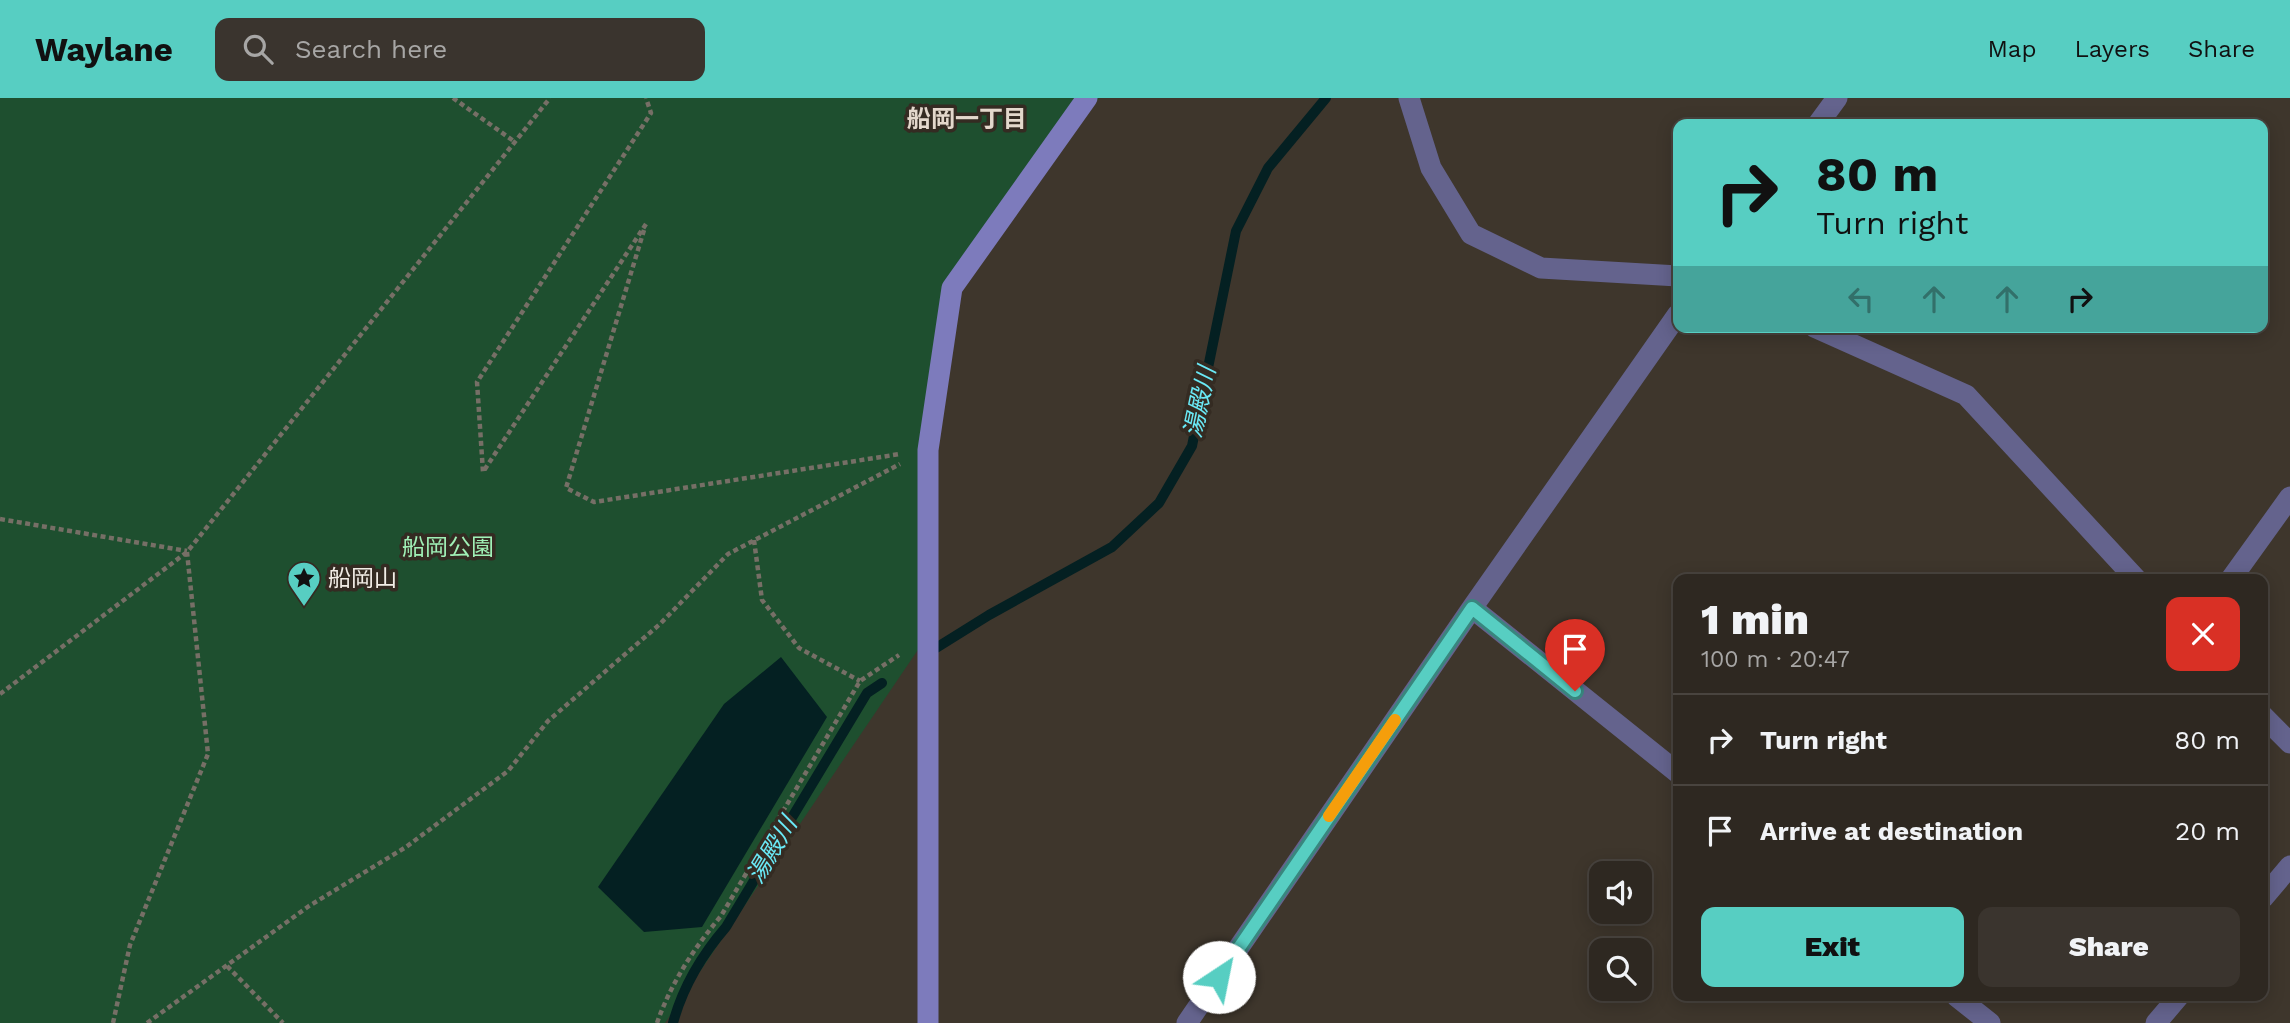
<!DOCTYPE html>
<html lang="en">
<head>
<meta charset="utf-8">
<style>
	body { margin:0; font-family:"Work Sans","Noto Sans JP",sans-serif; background:#3a342e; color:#f1f3f6; height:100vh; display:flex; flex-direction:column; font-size:26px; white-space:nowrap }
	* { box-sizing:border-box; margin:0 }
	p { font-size:23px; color:#a7a6a5 }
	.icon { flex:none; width:38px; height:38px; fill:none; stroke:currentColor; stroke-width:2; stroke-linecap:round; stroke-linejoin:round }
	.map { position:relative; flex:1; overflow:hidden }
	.panel { position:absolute; left:1673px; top:476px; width:595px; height:427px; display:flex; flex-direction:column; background:#2e2821; border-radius:14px; box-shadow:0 4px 18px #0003,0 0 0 2px #49443f }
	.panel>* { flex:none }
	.guide { position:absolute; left:1673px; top:21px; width:595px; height:214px; border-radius:14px; box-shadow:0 4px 18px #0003,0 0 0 2px #49443f; background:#57cec2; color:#111; overflow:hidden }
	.controls { position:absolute; left:1589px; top:763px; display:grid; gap:14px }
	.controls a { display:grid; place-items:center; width:63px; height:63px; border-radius:14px; background:#2e2821; box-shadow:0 4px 18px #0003,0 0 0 2px #49443f; font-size:35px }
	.pin { position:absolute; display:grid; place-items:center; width:60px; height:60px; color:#fff; margin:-72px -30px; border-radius:50% 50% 50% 0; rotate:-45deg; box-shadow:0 0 7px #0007 }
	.pin .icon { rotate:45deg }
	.me { position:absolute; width:77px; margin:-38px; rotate:34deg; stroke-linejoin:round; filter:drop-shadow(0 0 5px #0008) }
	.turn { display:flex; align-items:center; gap:24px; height:147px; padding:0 28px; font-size:32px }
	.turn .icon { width:91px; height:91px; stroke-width:2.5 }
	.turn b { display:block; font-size:49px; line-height:60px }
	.lanes { display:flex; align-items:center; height:66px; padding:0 28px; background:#0003; justify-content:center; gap:35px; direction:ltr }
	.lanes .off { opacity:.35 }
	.round { display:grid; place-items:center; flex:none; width:74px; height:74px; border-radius:14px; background:#3a342e }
	.headline { display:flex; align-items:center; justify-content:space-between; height:119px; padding:0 28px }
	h1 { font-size:42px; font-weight:800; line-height:52px }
	.cta { display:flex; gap:14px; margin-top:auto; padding:14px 28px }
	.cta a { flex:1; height:80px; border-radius:14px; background:#57cec2; color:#111; font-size:28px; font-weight:800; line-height:80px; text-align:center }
	.cta a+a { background:#3a342e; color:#f1f3f6 }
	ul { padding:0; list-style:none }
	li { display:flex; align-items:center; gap:21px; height:91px; padding:0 28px; border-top:2px solid #49443f }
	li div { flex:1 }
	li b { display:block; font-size:26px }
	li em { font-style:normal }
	header { display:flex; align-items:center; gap:42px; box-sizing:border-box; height:98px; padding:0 35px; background:#57cec2; color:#111 }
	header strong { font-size:33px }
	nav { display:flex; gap:38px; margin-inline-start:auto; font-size:24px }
	.search { width:490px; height:63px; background:#3a342e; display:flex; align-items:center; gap:18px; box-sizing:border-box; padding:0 24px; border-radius:14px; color:#a7a6a5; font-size:26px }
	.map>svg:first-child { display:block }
	.green { fill:#1e4f2f }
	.water { fill:#042022 }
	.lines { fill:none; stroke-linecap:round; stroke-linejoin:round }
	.stream { stroke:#042022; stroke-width:10 }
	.path { stroke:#766f66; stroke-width:4.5; stroke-dasharray:5 3.5; stroke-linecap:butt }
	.street { stroke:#64638d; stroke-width:21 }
	.secondary { stroke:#7d7bbc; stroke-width:21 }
	.route-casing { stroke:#39867e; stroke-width:18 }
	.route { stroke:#57cec2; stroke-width:12 }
	.slow { stroke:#f59e0b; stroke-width:12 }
	.labels { text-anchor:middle; stroke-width:7; stroke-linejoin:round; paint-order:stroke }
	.park-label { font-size:23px; fill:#a0f1b7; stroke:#342b22 }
	.poi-label { font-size:23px; fill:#f2ede6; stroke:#342b22; text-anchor:start }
	.neighbourhood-label { font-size:24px; font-weight:bold; fill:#e3d8cc; stroke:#342b22 }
	.water-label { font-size:24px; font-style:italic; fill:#6aeaf7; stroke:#342b22 }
</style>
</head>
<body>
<header>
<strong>Waylane</strong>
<div class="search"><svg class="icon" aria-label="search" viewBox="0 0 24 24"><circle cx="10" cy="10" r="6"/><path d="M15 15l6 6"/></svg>Search here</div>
<nav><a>Map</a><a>Layers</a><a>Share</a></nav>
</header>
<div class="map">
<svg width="2290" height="925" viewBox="0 0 2290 925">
	<rect width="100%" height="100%" fill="#3e362c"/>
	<!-- green -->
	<path class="green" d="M0 0H1099L952 190 928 352V537L665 925H0Z"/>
	<!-- water -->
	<path class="water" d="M781 559 827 619 702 829 644 834 598 789 724 606Z"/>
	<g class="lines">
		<!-- stream -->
		<path class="stream" d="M936 550 989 517 1112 449 1159 405 1192 348 1236 133 1268 70 1326 0
			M673 925C683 888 701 858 726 829L867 595 882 585"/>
		<!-- path -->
		<path class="path" d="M453 0 515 44
			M646 126 483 374 477 284 651 15 646 0
			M644 132 566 390 594 404 900 356
			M0 421 187 453
			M754 442 762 502 799 550 860 583
			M0 596 187 454 550 0
			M227 868 283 925
			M113 925 130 847 208 656 187 454
			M147 925 309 808 406 749 508 673 548 623 660 526 728 456 900 366
			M657 925C671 885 694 850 721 818L860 583 899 557"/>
		<!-- street -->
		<path class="street" d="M1409 0 1431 70 1471 136 1541 170 1678 178
			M1818 26 1837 0
			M1814 229 1966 297 2136 481
			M2231 481 2290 399
			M1472 510 1678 675
			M2263 618 2290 645
			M2263 800 2290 768
			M1956 898 1990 925
			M1187 925 1472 510 1678 216
			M2156 925 2179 898"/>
		<!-- secondary -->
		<path class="secondary" d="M928 925V352L952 190 1087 0"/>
	</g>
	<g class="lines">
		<defs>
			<path id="route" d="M1219 879 1472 510 1575 593"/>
		</defs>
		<!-- route casing -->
		<use href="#route" class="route-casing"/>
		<!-- route -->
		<use href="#route" class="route"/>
		<!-- slow -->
		<path class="slow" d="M1329 718 1395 622"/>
	</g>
	<!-- icons -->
	<defs>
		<symbol id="sight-pin" viewBox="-11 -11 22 30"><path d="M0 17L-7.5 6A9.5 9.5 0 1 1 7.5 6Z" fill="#57cec2" stroke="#342b22"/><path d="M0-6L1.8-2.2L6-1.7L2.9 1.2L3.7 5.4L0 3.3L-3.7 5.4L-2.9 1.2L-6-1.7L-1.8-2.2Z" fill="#111"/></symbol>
	</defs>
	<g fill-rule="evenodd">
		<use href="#sight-pin" x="285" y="461" width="38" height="52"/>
	</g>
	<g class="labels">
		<!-- park labels -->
		<g class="park-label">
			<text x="448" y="457">船岡公園</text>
		</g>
		<!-- poi labels -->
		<g class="poi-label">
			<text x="328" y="488">船岡山</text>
		</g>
		<!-- neighbourhood labels -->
		<g class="neighbourhood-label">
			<text x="967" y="29">船岡一丁目</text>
		</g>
		<!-- water labels -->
		<g class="water-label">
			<text transform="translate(1200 304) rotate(-78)" y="8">湯殿川</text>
			<text transform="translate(772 752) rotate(-59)" y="8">湯殿川</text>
		</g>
	</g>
</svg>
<div class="controls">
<a><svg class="icon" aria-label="sound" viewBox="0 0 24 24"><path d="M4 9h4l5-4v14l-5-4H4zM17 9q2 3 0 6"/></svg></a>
<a><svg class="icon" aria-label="search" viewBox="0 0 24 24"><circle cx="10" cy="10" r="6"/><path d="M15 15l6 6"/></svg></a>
</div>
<div class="pin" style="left:1575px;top:593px;background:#d93025"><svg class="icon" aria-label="arrive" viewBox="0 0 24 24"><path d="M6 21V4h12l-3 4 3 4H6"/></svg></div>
<svg class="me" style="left:1219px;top:879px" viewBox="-20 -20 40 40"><circle r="19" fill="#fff"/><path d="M0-13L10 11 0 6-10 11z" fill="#57cec2"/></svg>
<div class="guide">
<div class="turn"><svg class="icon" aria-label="right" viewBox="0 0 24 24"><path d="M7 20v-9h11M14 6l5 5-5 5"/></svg><div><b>80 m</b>Turn right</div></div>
<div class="lanes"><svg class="icon off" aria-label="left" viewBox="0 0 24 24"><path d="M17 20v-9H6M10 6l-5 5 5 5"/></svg><svg class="icon off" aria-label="ahead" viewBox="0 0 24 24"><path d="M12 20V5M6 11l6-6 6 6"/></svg><svg class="icon off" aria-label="ahead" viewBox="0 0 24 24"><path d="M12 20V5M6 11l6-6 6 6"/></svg><svg class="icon" aria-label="right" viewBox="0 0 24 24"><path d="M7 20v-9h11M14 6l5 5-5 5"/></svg></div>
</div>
<section class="panel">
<div class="headline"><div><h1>1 min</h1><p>100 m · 20:47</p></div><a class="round" style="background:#d93025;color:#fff"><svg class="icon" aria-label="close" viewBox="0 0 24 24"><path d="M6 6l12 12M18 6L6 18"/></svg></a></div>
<ul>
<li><svg class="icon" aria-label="right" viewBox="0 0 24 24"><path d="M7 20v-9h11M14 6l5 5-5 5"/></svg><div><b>Turn right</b></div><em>80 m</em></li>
<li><svg class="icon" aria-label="arrive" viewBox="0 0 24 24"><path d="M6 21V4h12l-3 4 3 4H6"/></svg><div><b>Arrive at destination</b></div><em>20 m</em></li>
</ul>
<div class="cta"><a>Exit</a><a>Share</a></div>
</section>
</div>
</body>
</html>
